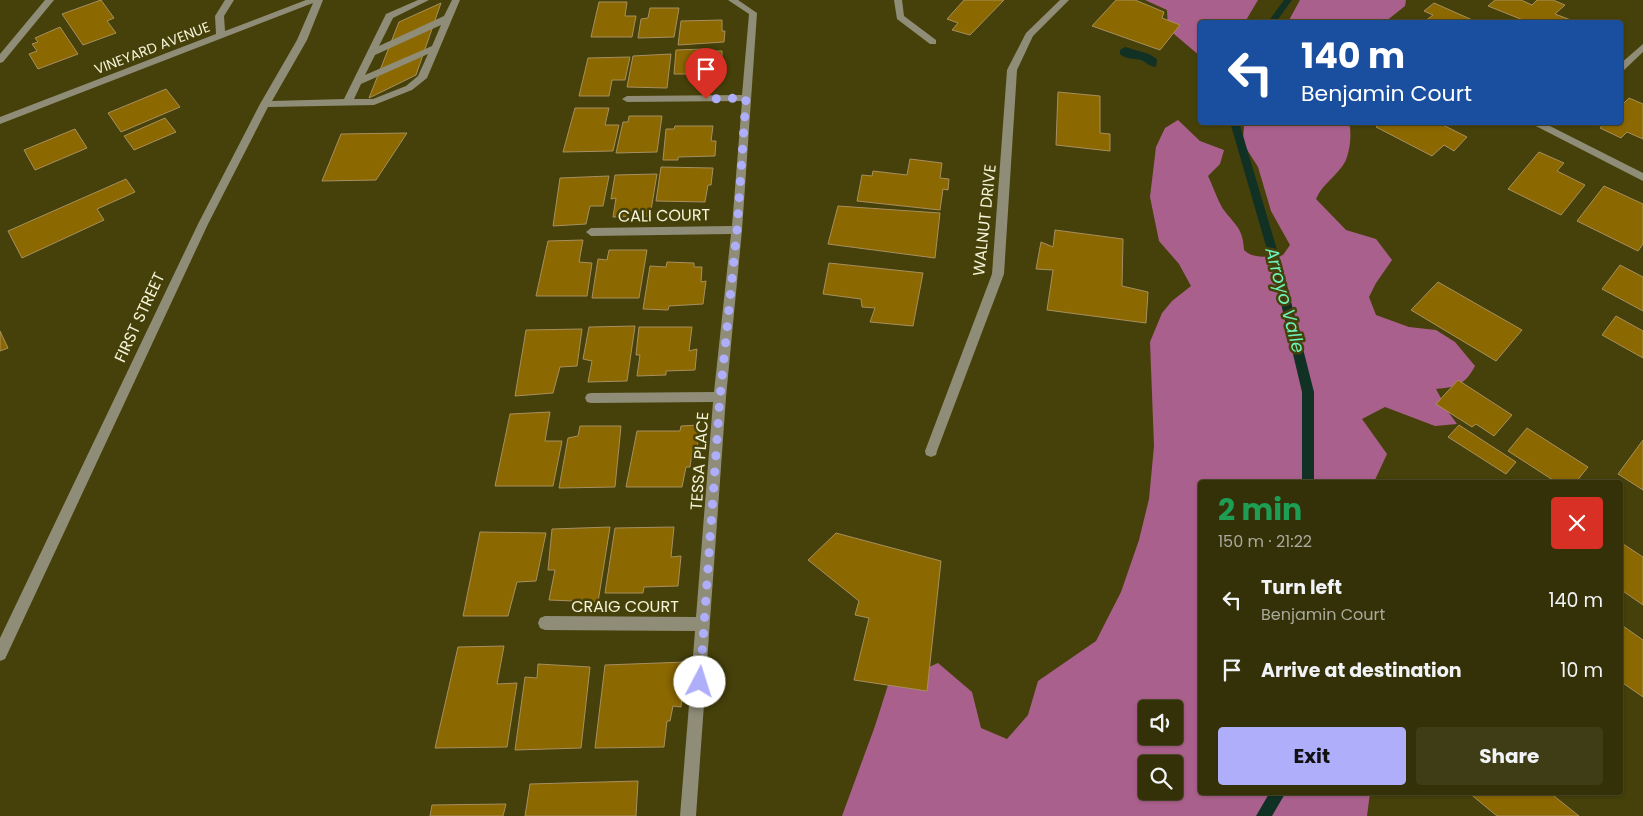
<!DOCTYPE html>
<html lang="en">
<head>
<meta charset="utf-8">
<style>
	body { margin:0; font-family:Poppins,sans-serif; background:#3f3d16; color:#f1f3f6; height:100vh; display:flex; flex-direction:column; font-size:19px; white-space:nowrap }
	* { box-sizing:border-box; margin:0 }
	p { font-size:16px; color:#a9a99c }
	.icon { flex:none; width:28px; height:28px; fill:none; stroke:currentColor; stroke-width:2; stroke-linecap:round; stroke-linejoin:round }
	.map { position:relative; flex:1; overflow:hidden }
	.details { position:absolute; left:1198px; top:480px; width:425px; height:315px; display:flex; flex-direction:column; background:#343108; border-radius:5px; box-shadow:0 1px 4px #0004,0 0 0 1px #4e4c29 }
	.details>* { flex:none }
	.banner { position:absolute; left:1198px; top:20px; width:425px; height:105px; border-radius:5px; box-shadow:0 1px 4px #0004,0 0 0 1px #4e4c29; background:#1a4fa0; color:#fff; overflow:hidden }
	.tools { position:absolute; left:1138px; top:700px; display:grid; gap:10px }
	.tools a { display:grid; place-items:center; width:45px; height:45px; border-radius:5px; background:#343108; box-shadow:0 1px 4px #0004,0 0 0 1px #4e4c29; font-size:25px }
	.pin { position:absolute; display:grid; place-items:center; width:42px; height:42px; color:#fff; margin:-51px -21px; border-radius:50% 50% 50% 0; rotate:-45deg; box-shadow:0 0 5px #0007 }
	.pin .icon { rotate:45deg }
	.me { position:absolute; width:55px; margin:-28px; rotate:5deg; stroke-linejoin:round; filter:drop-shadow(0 0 4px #0008) }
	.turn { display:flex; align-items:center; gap:18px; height:105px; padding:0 20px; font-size:22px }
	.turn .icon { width:65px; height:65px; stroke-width:2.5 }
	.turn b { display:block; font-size:35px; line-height:42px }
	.round { display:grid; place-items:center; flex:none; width:52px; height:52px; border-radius:5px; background:#3f3d16 }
	.summary { display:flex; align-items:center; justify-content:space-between; height:85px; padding:0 20px }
	h1 { font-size:30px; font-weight:700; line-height:38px; color:#1e9e55 }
	.primary-button { display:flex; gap:10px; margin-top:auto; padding:10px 20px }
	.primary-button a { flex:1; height:58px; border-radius:5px; background:#afaefa; color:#111; font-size:20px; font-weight:700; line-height:58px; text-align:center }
	.primary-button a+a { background:#3f3d16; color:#f1f3f6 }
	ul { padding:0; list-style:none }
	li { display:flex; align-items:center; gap:15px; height:70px; padding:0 20px }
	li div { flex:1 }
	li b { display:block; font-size:19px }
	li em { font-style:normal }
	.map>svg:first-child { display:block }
	.forest { fill:#aa608c; fill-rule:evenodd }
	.water { fill:#123125 }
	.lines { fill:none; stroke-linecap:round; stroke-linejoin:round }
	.stream { fill:#123125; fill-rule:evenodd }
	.building { fill:#8c6800; stroke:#a78f5f }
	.minor { fill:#8f8d77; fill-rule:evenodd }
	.route { stroke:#afaefa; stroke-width:9; stroke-dasharray:0 16.2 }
	.labels { text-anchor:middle; stroke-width:5; stroke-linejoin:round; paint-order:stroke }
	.far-street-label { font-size:14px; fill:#f6f4d9; stroke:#46410a }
	.street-label { font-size:16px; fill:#f6f4d9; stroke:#46410a }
	.water-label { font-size:18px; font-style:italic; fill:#6df2bd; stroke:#46410a }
</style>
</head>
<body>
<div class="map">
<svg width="1643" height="816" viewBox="0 0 1643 816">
	<rect width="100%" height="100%" fill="#46410a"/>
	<!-- forest -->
	<path class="forest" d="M1145 0H1258L1245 22H1200V56L1168 29 1167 10Z
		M1300 0H1406L1405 6 1385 22H1288Z
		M1178 120 1200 141 1224 150 1220 164 1208 176C1213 186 1217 199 1223 209 1235 225 1243 228 1244 250 1254 260 1270 256 1283 255L1290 245 1271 211 1258 167 1246 148 1243 138 1244 127 1243 123H1349C1352 133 1350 152 1345 162 1337 176 1322 184 1316 199L1346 230 1376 239 1392 260 1376 283 1369 297 1376 315 1409 327 1436 330 1455 342 1475 366C1465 385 1457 387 1436 389L1449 413 1457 424 1435 426 1385 407 1362 419 1387 454 1374 482H1200V792L1370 793 1367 816H842L875 726 888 685 938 663 972 692 981 728 1007 739 1028 715 1038 681 1096 641 1121 592 1139 540 1149 499 1154 446 1150 342 1162 313 1172 301 1191 286 1179 264 1159 241 1150 197 1156 147 1165 128ZM1146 709H1174V736H1146ZM1146 764H1174V791H1146Z"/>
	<!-- water -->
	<path class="water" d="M1125 47 1149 54 1157 59 1156 67C1148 66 1147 63 1141 60 1132 58 1127 60 1120 54V50Z"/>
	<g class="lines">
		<!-- stream -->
		<path class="stream" d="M1284 0H1292L1276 22H1268Z
			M1230 122H1239L1283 270 1314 392V482H1302V392L1273 270Z
			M1270 792H1286L1272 816H1256Z"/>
	</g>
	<!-- building -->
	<path class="building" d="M101 0 114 18 107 21 116 33 83 45 62 14Z
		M964 0H1004L970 35 952 30 958 23 947 19Z
		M1116 0H1135L1164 12 1162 18 1180 25 1160 50 1092 26Z
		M1495 0H1521L1532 5 1537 0H1553L1565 5 1555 14 1576 22H1528L1488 6Z
		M599 2H627L625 16H636L632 37H591Z
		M441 3 416 75 369 98 399 22Z
		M1434 3 1477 22H1424L1433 15 1424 11Z
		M650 8H679L674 37 638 38 641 19 648 18Z
		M722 20V31H725L724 42 678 45 681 21Z
		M60 27 78 54 38 69 29 54 37 51 32 44 38 42 35 38Z
		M704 49V51H722V64H719L718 78H701L702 74H674L676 50Z
		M671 54 667 88 627 87 633 56Z
		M630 57 625 80H612L609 96H579L588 58Z
		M166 89 180 107 121 132 108 113Z
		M1058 92 1100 96V133L1110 134V151L1056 145Z
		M1629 98 1643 104V139L1627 132 1621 138 1600 128 1605 122H1620V107Z
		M575 108H609L605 125H619L613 151 563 152Z
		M629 116H662L657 152 616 153 623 122H628Z
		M165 118 176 132 134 150 124 136Z
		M1381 122H1437L1467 137 1454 151 1444 145 1432 156 1376 127Z
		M675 126H713L711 141H716L715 156 678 157V160H663L666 129H674Z
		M75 129 87 148 35 170 24 150Z
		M407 133 376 180 322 181 341 134Z
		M1539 152 1564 163 1557 171 1585 185 1561 215 1508 189Z
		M910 159 942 163 940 178 949 179 948 190 943 189 940 210 857 201 862 175 872 176 873 171 907 175Z
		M661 167 713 168 711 185H708L705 202 656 201Z
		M657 174 650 216 613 217 616 198 611 199 615 175Z
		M609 176 603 206H590L586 224 553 226 560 178Z
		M126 179 135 192 97 209 104 220 22 258 8 231Z
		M1604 186 1643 204V244L1638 251 1577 221Z
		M838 206 940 213 935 258 828 244Z
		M1055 230 1123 239 1122 286 1148 292 1146 323 1047 310 1053 270 1036 269 1041 242 1053 247Z
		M583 240 579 262 592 263 587 296H536L548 241Z
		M609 250H647L639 298H592L598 259 607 260Z
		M667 262 694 263V267H702L701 282 706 281 703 304 669 306 668 310 643 309 650 266 666 267Z
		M829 263 923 273 913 326 870 322 875 308 862 307 861 299 823 294Z
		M1620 265 1643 277V311L1602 289Z
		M1438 282 1522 330 1496 361 1411 310Z
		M1616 316 1643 331V358L1602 335Z
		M635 326 627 381 588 382 592 361 583 359 589 327Z
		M639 327H692L689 351 697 349 695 370 666 371V375L637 376 640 355H636Z
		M582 329 577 366 560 367 553 393 515 396 526 330Z
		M0 331 8 348 0 351Z
		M1458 380 1512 415 1494 436 1476 424 1472 427 1436 404Z
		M550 412 545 441H562L553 486H495L510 414Z
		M699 425 697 454 692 453 690 467H686L682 487H626L637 431H680L681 426Z
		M1459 425 1516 462 1506 474 1448 437Z
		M580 426H621L615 487 559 488 568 438 578 436Z
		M1527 428 1588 467 1576 482H1556L1508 451Z
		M1643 440V490L1618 474Z
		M610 527 598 602 549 600 555 570H548L552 529Z
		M674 527 671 557 681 556 678 586 644 587 643 593H605L615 528Z
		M480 532 546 533 536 581 517 582 508 616H463Z
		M836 533 941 561 927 691 854 680 869 618 855 615 859 601 808 560Z
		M1620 542 1643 557V605L1620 589Z
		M1620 624 1643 640V697L1620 681Z
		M504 646 497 684 517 683 507 747 435 748 458 647Z
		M685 662 681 707 673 706 670 721H667L664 747 595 748 605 665Z
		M538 664 590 667 581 748 515 750 525 677 537 678Z
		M638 781 636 816H525L530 784Z
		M1468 792H1549L1579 816H1497Z
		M506 804 503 816H430L432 805Z"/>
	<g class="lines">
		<!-- minor -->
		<path class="minor" d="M45 0H54L3 62 0 63V54Z
			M225 0H234L224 16 225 31 306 0H323L307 40 272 101 344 99 386 14 418 0H429L393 18 379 46 444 16 452 0H460L427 78 412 90 374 105 268 107 208 224 5 659 0 661V638L198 224 260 104 297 40 313 3 0 124V117L216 34 215 16ZM441 25 432 46 365 75 375 55ZM428 54 418 76 406 86 373 99H354L361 84Z
			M728 0H738L757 13 742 230 726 397 696 816H680L695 631 545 630 540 628 538 623 540 618 545 616 696 617 713 402 591 403 587 402 585 398 587 394 591 393 714 392 731 234 591 236 586 232 591 228 732 226 742 101 627 102 622 99 627 96 742 95 749 14Z
			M894 0H902L904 16 936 40V44H930L897 19Z
			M1060 0H1069L1033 36 1017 70 1004 274 937 451 936 455 931 457 926 455 925 451 992 274 1007 70 1026 33Z
			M1643 44V52L1623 71 1620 72V64Z
			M1528 122H1542L1643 173V181Z"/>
	</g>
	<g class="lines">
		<!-- route -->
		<path class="route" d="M700 682 720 397 737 230 746 98 706 99"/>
	</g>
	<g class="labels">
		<!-- far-street labels -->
		<g class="far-street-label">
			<text transform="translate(152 48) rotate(-21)" y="5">VINEYARD AVENUE</text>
		</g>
		<!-- street labels -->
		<g class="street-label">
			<text transform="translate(664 215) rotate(-1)" y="6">CALI COURT</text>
			<text transform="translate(984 220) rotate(-84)" y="6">WALNUT DRIVE</text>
			<text transform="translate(139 317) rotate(-65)" y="6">FIRST STREET</text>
			<text transform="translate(699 461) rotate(-86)" y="6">TESSA PLACE</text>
			<text x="625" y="612">CRAIG COURT</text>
		</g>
		<!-- water labels -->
		<g class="water-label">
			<text transform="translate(1285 300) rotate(75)" y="6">Arroyo Valle</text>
		</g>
	</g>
</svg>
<div class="tools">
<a><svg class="icon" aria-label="sound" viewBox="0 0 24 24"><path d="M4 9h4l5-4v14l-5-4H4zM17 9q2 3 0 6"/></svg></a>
<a><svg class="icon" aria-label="search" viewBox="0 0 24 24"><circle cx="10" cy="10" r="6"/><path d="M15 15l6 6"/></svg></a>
</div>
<div class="pin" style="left:706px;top:99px;background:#d93025"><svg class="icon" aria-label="arrive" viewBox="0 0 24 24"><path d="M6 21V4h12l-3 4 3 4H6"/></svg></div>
<svg class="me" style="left:700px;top:682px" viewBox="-20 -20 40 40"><circle r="19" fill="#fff"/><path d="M0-13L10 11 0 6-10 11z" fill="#afaefa"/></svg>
<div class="banner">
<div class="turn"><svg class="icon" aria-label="left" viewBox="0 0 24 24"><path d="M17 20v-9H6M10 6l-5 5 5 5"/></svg><div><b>140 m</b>Benjamin Court</div></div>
</div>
<section class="details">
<div class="summary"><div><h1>2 min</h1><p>150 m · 21:22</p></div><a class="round" style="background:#d93025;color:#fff"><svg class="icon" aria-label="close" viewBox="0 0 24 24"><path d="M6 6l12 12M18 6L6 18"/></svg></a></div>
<ul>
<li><svg class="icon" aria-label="left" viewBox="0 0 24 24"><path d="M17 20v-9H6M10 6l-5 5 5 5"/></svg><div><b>Turn left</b><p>Benjamin Court</p></div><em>140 m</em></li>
<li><svg class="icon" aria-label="arrive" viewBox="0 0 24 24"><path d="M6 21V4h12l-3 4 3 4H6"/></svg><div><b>Arrive at destination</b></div><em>10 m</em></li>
</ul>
<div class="primary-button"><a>Exit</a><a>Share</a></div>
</section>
</div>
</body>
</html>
